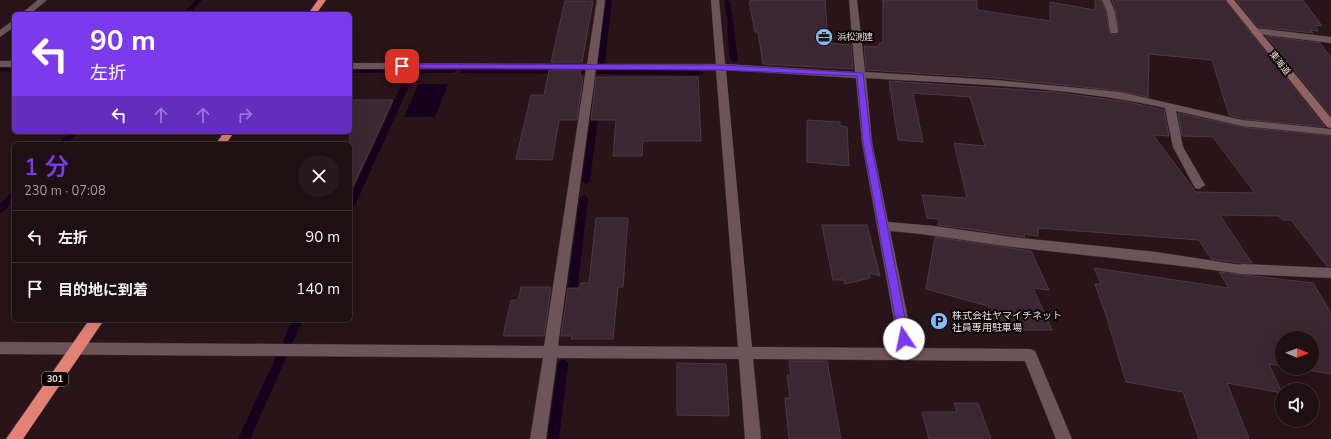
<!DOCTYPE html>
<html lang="ja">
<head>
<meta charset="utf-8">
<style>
	body { margin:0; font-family:"Nunito Sans","Noto Sans JP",sans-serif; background:#26181c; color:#f1f3f6; height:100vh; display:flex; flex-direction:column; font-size:15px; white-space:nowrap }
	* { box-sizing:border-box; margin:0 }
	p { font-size:13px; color:#a19ca0 }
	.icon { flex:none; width:22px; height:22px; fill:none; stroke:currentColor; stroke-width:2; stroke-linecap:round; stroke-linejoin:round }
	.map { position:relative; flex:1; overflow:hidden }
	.side { position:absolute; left:12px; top:142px; width:340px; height:180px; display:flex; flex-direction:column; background:#1e0f13; border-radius:6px; box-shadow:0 4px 16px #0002,0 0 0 1px #3c2f33 }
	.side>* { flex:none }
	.guide { position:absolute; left:12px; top:12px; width:340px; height:122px; border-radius:6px; box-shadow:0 4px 16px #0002,0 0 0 1px #3c2f33; background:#7c3aed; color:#fff; overflow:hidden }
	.needle { width:26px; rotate:91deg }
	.buttons { position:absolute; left:1275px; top:331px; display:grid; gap:8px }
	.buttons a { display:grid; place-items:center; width:44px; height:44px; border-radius:50%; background:#1e0f13; box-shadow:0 4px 16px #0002,0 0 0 1px #3c2f33; font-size:20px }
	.pin { position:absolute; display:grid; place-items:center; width:34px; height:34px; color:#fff; margin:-17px; border-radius:8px; box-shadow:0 2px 6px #0006 }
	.me { position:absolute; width:44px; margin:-22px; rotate:349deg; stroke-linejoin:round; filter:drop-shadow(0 0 3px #0008) }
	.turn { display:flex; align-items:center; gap:14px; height:84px; padding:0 12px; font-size:18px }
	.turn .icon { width:52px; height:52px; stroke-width:2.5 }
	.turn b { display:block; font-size:28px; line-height:34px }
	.lanes { display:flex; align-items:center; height:38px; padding:0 12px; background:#0003; justify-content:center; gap:20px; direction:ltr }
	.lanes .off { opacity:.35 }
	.round { display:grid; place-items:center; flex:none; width:42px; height:42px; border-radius:21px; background:#26181c }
	.headline { display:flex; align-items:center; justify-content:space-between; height:68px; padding:0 12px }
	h1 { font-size:24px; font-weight:600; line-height:30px; color:#7c3aed }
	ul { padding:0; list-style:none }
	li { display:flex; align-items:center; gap:12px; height:52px; padding:0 12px; border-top:1px solid #3c2f33 }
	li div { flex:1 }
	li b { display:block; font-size:15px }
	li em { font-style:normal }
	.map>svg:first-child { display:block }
	.water { fill:#17001d }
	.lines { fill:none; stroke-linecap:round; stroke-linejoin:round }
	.stream { fill:#17001d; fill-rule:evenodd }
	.building { fill:#3a2732; stroke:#4d3945 }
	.lane-casing { stroke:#3c2e31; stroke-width:1 }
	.street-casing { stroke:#3c2e31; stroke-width:1 }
	.secondary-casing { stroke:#3c2e31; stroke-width:1 }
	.highway-casing { stroke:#3c2e31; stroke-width:1 }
	.lane { fill:#6d5459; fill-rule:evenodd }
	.street { fill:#6d5459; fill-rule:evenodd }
	.secondary { fill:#906261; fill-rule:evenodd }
	.highway { fill:#e38174; fill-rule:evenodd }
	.route { fill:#7c3aed; stroke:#51269a }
	.labels { text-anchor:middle; stroke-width:4; stroke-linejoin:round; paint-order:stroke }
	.far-poi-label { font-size:9px; fill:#eedfe2; stroke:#0b0405; text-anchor:start }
	.far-street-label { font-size:9px; fill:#eedfe2; stroke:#0b0405 }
	.shield { fill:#0b0405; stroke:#aa9da0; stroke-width:1 }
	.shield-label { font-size:9px; font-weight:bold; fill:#eedfe2 }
	.poi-label { font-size:10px; fill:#eedfe2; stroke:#0b0405; text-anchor:start }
</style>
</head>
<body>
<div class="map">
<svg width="1331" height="439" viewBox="0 0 1331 439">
	<rect width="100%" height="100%" fill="#281419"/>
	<!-- water -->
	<path class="water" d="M419 84H448L435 117H404Z"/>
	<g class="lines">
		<!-- stream -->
		<path class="stream" d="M196 0H202L190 14H183Z
			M606 0H612L605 63 601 65 597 63Z
			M727 0 730 2 738 60 734 62 730 60 727 26 728 24 724 2Z
			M0 67 14 68V72L0 71Z
			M350 69H393L397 71 393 73H350Z
			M400 69H453L457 71 453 73H415L354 207 350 210V197L407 73H400Z
			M461 69 582 70 586 72 582 74 464 73H461Z
			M596 70 700 71 704 73 700 75 599 74H596Z
			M591 115H597L598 117 590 181 586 184 582 181Z
			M69 132H78L67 144H58Z
			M14 192V200L3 212 0 213V204L11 193Z
			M584 195 588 198 576 300 575 303 571 304 567 303 566 300 580 198Z
			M293 320H303L292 344 288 345 284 344 283 341Z
			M281 353 285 355 286 358 250 439H238L277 355Z
			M563 359 567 361 568 364 559 439H547L558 364 559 361Z"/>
	</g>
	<!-- building -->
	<path class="building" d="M757 0H825L828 43 851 45 853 69 763 64 758 32H755L749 1Z
		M883 0H977V10L1050 21V2L1095 10V0H1101L1106 12 1109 31 1111 34H1117L1119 31 1116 12 1112 0H1225L1325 127 1242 119 1229 115 1212 60 1149 54 1148 97 1120 91 996 78 866 70 864 46 879 47V43H883Z
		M1236 0H1303L1322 26 1315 25 1318 31 1310 30 1313 33 1258 27Z
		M565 1H593L582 62H551Z
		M1266 36 1320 43 1331 58V116Z
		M549 70H581L580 77H583L577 120H559L552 160 516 159 531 95H544Z
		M596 77H698L701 141H643L642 156H613L616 120H591Z
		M889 81 1054 92 1128 102 1164 110 1169 136 1153 135 1196 192 1255 193 1213 137 1182 136 1178 113 1242 127 1331 136V266H1327L1291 220H1282L1279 216 1220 215 1252 263H1240L1211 259 1199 240 1038 228V236L1024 234 1025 237 938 225 939 219 927 218 922 195 967 198 954 143 985 146 970 97 913 93 923 142 898 140Z
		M350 100H393L350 193Z
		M807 120 840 122V126L847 127 849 166 807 162Z
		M596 218H628L623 287H618L613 339H571L572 336H561L568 288H580L581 283H589Z
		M822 225H867L880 276 869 273 870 278 845 284 844 280H833Z
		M935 237 1031 251 1049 290 1033 288 1052 330H997L988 306 926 289Z
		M1094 268 1229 288 1219 272 1313 283 1331 313V374L1294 368H1312V338H1282V366L1269 364 1282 393 1227 383 1249 439H1199L1183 392 1126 382 1107 318 1095 284H1101Z
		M521 287H551L544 336H503L511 300H518Z
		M789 361H827L841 439H789L785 398H790L787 375H791Z
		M677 363 726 364 729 416 677 415Z
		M954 403H978L991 439H929L922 412H957Z"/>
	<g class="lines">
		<defs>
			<path id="lane" d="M1242 264 1331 268V278L1242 274 1237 272 1236 269 1237 266Z"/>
			<path id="street" d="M38 0H47L30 14H21Z
				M597 0H605L597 64H716L711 0H719L725 64 855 72 849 0H857L865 72 996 80 1120 92 1242 120 1331 129V135L1242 126 1176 111 1183 147 1205 185 1199 189 1195 188 1173 147 1165 108C1068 86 965 84 866 78L872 142 888 222 934 226 1012 237 1156 252 1247 266 1248 269 1247 272 1242 274C1166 263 1089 256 1013 247 972 242 931 234 890 231L914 348 1030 349 1035 351 1072 439H1056L1025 361 753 359 761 439H745L739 359 557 358 546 439H530L543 358 0 354V342L544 346 586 69H350V63L587 64ZM596 69 716 70 738 347 558 346ZM726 70 856 78 862 142 899 348 752 347Z
				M1102 0H1110L1115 12 1118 31 1117 33H1111L1110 31 1107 12Z
				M14 20V27L0 37V30Z
				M1254 28 1331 37V43L1251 33V29Z
				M0 61H14V67H0Z"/>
			<path id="secondary" d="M1226 0H1234L1331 118V128L1327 127Z"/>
			<path id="highway" d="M318 0H326L316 14H308Z
				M224 132H234L226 144H216Z
				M89 320H104L23 439H6Z"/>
		</defs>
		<!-- lane casing -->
		<use href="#lane" class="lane-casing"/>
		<!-- street casing -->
		<use href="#street" class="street-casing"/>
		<!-- secondary casing -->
		<use href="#secondary" class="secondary-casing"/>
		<!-- highway casing -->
		<use href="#highway" class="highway-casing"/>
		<!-- lane -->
		<use href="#lane" class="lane"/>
		<!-- street -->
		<use href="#street" class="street"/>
		<!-- secondary -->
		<use href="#secondary" class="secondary"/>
		<!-- highway -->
		<use href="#highway" class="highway"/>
	</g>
	<!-- route -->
	<path class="route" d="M399 64 721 65 863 73 871 142 909 339 908 342 904 343 899 339 863 142 857 76 721 70 402 68H399Z"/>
	<!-- icons -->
	<defs>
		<symbol id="office-disc" viewBox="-11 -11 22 22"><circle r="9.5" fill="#84bcfb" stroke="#0b0405"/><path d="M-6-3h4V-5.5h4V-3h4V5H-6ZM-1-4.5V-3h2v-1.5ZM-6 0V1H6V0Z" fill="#111"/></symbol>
		<symbol id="parking-disc" viewBox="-11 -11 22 22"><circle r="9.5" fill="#84bcfb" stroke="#0b0405"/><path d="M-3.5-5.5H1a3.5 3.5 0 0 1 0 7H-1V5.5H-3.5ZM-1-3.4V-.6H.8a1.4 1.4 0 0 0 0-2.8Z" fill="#111"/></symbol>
	</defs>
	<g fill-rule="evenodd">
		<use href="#office-disc" x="814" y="27" width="20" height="20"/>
		<use href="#parking-disc" x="929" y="311" width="20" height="20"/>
	</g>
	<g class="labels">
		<!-- far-poi labels -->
		<g class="far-poi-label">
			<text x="837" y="40">浜松測建</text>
		</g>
		<!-- far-street labels -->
		<g class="far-street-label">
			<text transform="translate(1280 63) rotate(52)" y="3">東海道</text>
		</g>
		<!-- shield labels -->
		<rect class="shield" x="42" y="372" width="26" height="14" rx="3"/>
		<g class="shield-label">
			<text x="55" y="382">301</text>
		</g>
		<!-- poi labels -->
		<g class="poi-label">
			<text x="952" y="319">株式会社ヤマイチネット<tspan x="952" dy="12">社員専用駐車場</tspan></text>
		</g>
	</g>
</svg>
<div class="buttons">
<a><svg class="needle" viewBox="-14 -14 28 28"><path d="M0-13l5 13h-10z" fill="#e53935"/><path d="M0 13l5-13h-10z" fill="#a19ca0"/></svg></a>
<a><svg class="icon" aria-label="sound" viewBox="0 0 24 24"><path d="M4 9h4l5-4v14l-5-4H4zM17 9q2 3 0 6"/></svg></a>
</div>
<div class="pin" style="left:402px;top:66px;background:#d93025"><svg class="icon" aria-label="arrive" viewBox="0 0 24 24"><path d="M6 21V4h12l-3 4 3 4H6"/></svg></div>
<svg class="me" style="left:904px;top:339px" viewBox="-20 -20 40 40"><circle r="19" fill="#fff"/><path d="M0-13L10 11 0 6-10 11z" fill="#7c3aed"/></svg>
<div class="guide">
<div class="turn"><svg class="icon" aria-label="left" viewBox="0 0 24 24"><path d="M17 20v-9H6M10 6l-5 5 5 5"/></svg><div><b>90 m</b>左折</div></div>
<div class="lanes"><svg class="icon" aria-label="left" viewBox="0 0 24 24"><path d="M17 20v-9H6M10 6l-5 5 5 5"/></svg><svg class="icon off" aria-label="ahead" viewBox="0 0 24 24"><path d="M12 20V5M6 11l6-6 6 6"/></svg><svg class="icon off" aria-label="ahead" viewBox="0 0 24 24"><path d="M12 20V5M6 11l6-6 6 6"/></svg><svg class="icon off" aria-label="right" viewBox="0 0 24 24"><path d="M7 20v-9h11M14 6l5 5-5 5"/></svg></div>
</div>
<section class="side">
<div class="headline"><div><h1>1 分</h1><p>230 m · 07:08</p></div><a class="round"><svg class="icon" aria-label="close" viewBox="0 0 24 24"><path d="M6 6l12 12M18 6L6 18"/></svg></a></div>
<ul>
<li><svg class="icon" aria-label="left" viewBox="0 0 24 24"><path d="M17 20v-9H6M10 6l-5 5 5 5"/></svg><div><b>左折</b></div><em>90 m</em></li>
<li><svg class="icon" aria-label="arrive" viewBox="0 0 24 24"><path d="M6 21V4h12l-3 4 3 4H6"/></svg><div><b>目的地に到着</b></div><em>140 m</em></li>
</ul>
</section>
</div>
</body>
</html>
